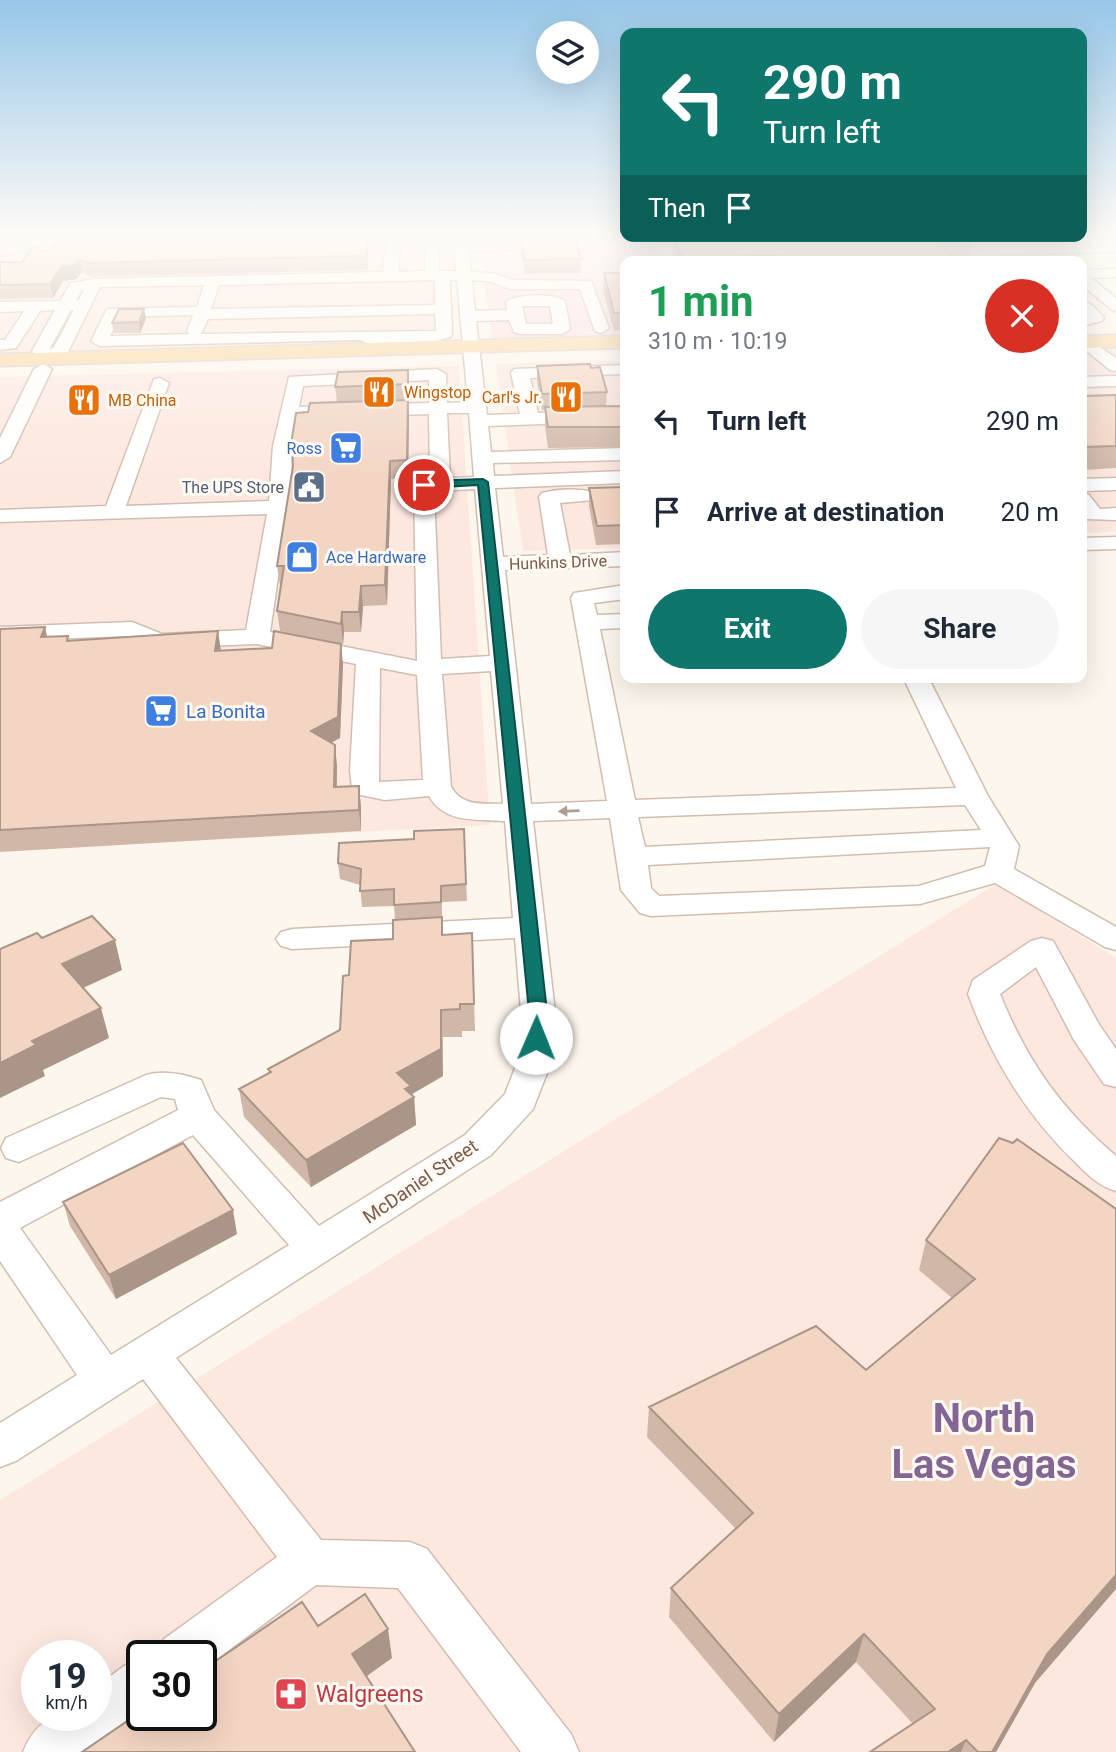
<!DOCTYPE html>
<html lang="en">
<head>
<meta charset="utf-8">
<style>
	body { margin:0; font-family:Roboto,sans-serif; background:#f6f6f7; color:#1f2937; height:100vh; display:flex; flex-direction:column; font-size:26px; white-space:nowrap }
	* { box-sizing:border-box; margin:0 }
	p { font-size:23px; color:#747a83 }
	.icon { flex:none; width:38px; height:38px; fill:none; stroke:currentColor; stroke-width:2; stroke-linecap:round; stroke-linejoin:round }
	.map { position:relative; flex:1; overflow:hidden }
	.sheet { position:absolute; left:620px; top:256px; width:467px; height:427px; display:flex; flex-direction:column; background:#fff; border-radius:14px; box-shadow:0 7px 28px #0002 }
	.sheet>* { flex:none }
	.banner { position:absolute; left:620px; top:28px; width:467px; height:214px; border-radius:14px; box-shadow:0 7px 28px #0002; background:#0f766e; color:#fff; overflow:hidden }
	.tools { position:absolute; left:536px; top:21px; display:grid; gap:14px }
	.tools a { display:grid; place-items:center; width:63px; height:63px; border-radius:50%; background:#fff; box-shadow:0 7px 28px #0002; font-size:35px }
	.speed { position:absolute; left:21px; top:1640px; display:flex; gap:14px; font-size:35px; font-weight:700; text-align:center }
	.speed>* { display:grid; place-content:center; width:91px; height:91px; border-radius:50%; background:#fff; box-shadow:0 7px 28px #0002; line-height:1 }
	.speed small { font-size:18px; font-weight:400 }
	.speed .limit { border:4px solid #111; border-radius:10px; background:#fff; color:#111 }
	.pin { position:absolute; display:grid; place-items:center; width:60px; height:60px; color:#fff; margin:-30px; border:4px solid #fff; border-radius:50%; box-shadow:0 2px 7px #0007 }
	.me { position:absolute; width:77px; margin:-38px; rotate:1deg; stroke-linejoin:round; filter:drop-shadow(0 0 5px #0008) }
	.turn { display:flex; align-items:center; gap:24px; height:147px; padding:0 28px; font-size:32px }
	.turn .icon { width:91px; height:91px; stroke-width:2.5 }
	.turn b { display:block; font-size:49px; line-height:60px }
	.then { display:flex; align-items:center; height:66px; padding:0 28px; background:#0003; gap:14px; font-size:26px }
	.round { display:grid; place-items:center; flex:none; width:74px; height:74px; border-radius:37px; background:#f6f6f7 }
	.overview { display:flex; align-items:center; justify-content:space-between; height:119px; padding:0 28px }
	h1 { font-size:42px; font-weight:700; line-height:52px; color:#1e9e55 }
	.button { display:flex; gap:14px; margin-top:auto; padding:14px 28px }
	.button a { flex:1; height:80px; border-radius:42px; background:#0f766e; color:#fff; font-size:28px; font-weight:700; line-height:80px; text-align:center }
	.button a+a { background:#f6f6f7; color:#1f2937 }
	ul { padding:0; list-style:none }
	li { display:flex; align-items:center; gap:21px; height:91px; padding:0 28px }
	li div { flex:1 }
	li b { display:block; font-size:26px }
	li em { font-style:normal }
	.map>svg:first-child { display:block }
	.commercial { fill:#fde8e0; fill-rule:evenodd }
	.medical { fill:#fbdfe3 }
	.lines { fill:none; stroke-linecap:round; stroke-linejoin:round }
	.minor-casing { stroke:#d1beb0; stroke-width:3 }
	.major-casing { stroke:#dad1cd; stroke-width:3 }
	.minor { fill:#fff; fill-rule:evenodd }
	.major { fill:#fbd9a5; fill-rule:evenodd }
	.wall { fill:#d1b7a8 }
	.shaded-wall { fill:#aa9588 }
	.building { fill:#f3d5c3; stroke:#aa9588; stroke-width:2 }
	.oneway { fill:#af9d94 }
	.route { fill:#0f766e; stroke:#0a4d48; stroke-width:2 }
	.labels { text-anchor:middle; stroke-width:6; stroke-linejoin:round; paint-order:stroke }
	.far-food-label { font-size:16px; fill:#c56008; stroke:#fffaf3; text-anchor:start }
	.far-shop-label { font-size:16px; fill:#366cbe; stroke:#fffaf3; text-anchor:end }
	.far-service-label { font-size:16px; fill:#4e5e75; stroke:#fffaf3; text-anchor:end }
	.far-street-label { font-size:16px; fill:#7a5c4d; stroke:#fffaf3 }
	.shop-label { font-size:19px; fill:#366cbe; stroke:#fffaf3; text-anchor:start }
	.street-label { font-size:19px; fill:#7a5c4d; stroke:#fffaf3 }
	.near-health-label { font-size:23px; fill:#be3a42; stroke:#fffaf3; text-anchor:start }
	.near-town-label { font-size:40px; font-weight:bold; fill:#846695; stroke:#fffaf3 }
</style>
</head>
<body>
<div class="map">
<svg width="1116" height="1752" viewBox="0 0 1116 1752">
	<rect width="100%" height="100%" fill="#fdf6ec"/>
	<!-- commercial -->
	<path class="commercial" d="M0 235H450L454 335 451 340 441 342 0 353Z
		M1116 346V532L1082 533V347Z
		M625 360V548L523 551 496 364Z
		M459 366 490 825 0 851V377Z
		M996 884 1116 958V1752H0V1500ZM37 1656H96V1715H37ZM142 1656H201V1715H142Z"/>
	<!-- medical -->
	<path class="medical" d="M478 235 949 237 972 261H625V338L492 341Z"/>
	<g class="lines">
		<defs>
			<path id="minor" d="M387 235H401L398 272 425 271V235H439V271H456L453 235H467L468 243 661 239 666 240 677 261H663L656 247 469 251 471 271 495 274 512 280 591 281 609 328 601 333 595 331 580 289H510L492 282 472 280 475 311 507 310 506 302C516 294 555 293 565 301L570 329 562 334H520L514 332 509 320 476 321 487 415 520 414 511 373 514 369 625 365V373L621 374 530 378 538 413 625 411V421L488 426 491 452 625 448V460L493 463 494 476 625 471V483L495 488 503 557 548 555 539 497 542 493C557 489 578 488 593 492L596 496 593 500 560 503 570 555 625 552V566L505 570 531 804 607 801 571 598 574 593 625 585V599L594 603 597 615 625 614V628L600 629 635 800 956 788 903 677H928L988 796 1019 846 1014 869 1116 927V950L1105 947 995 883 920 904 651 916 640 913 621 890 610 818 533 821 555 1012 551 1063 533 1109 491 1155 176 1358 321 1540 410 1542 427 1549 571 1734 579 1752H521L398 1588 316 1585 201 1671V1656H157L164 1639 277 1557 143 1379 16 1461 0 1467V1423L77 1375 0 1261V1202L178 1110 175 1099 161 1097 19 1162 6 1158 1 1148 6 1138 146 1075C164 1070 183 1074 201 1080L214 1110 319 1226 465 1135 505 1094 517 1063 521 1012 515 938 292 949 281 946 276 939 281 932 292 929 513 918 505 821C476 819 445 824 429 796L385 800 356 794 352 788 350 771 356 664 257 644 158 648 128 636 0 641V627L132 622 162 634 246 630 267 514 0 522V510L106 506 154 379 160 378 169 383 126 506 269 501 273 446 289 377 437 369 446 374 447 403 468 402 457 280H450L452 334 450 337 436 341 367 343 360 340 99 346 91 341 107 309 197 307 204 285 100 287 67 354 48 363 42 362 32 351 55 310 40 311 16 348 0 350V340H5L24 311 0 312V302L60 301 71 283 95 279 383 272ZM435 280V305L211 309 219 285ZM84 289 79 300H76L82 290ZM522 306H550L553 324H526ZM71 310H74L54 347 49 350ZM435 314 436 331 201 334 208 319ZM190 315 193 316 187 331 189 334 110 336 119 317ZM429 380V403L299 407 303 386ZM447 413H469L474 477 450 478ZM429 414 430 479 417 481 414 485 417 661 270 632 292 483 291 446 297 418ZM475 489 490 656 441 659 434 491ZM380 668 417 675 423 780 379 782ZM491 671 503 804C482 803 463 807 451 787L442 674ZM965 805 981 830 645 847 638 817ZM990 847 985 866 919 886 659 896 651 888 648 865ZM193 1135 289 1245 111 1355 20 1228Z
				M1116 235V243L1001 246 1116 244V252L1001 254 982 250 976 242 983 238Z
				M52 246 59 250 57 253 0 266V258Z
				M1116 269V277L1091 278 1116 298V311L1111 309 1082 285V270Z
				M1082 300C1090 302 1099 311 1104 318L1102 321 1082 326V316H1084L1082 313Z
				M1085 337 1116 358V371L1110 370 1082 347V338Z
				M43 364 52 369 10 457 0 463V438L34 369Z
				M1116 376V386L1082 387V377Z
				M1116 478V490L1082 491V479Z
				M1082 493 1089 495 1100 509 1116 508V520L1087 519 1082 512Z
				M1116 537V549L1082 550V538Z
				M1042 938 1053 941 1100 1026 1116 1049V1087L1104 1084 1074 1040 1036 967 1000 994C1027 1061 1061 1109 1116 1156V1191C1098 1186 1086 1173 1073 1160 1024 1112 992 1058 968 994L973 980 1031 941Z
				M142 1659V1715L92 1752H23C39 1713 59 1715 96 1715V1687L124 1666Z"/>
			<path id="major" d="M1116 335V347L1082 348V336Z
				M625 336V348L0 366V354Z"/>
		</defs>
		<!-- minor casing -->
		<use href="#minor" class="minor-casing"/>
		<!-- major casing -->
		<use href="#major" class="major-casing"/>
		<!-- minor -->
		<use href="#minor" class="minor"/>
		<!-- major -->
		<use href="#major" class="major"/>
	</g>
	<!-- wall -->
	<path class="wall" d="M369 235 367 270 90 277 82 272 77 279 63 281 53 298 0 299V262H22Z
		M517 235H570V237L581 259V273L525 274 521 253V239H518Z
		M675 236H968L972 241 969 260H954L955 261H675L676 252 674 248Z
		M604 273H625V330L614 331 603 290Z
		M146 319 140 333H114L112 323Z
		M537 366 591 368 607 392 606 406H625V447L548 448 545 427V410H542L537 382Z
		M408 370 409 386V401H408L409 417 408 478 391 479 387 605 363 606 361 632H344L343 644 280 631 277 611 281 585H280L277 566 308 412 337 402 335 387Z
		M1116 395V468L1082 470V396Z
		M625 487V544L596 545 589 506V488Z
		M45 627 47 637 69 641 221 651 343 664 340 738 331 743 337 766V787L359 786 361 808V831L0 852V629Z
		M464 829 467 901 442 902V919L443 935 472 933 475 1031H462V1037H443V1076L412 1094 414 1097 416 1125 311 1187 244 1117 239 1089 269 1073 268 1069 340 1030 349 975 393 939 395 920 394 906 362 907 360 885 340 879 338 863 414 839Z
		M999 1138 1035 1683 996 1752H870L913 1724 856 1662 774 1742 669 1617 671 1588 736 1529 647 1437 649 1407 866 1370 952 1298 919 1270 926 1240Z
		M63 1202 237 1234 116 1299 70 1226Z"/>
	<!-- shaded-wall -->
	<path class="shaded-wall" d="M368 235H369L367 270 366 256Z
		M79 259 82 272 77 279 63 281 53 298 50 284 61 267Z
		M144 309 146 319 140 333 139 322Z
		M408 400 409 417 408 478 407 460Z
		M390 461 391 479 387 605 385 585Z
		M361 586 363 606 361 632 359 612Z
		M342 612 344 632 343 644 341 624Z
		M45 627 49 647 41 637Z
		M218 631 221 651H215Z
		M341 644 343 664 340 738 313 752 311 731Z
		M335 745 337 766 336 809 334 787Z
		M359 786 361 808V831L359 810Z
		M115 940 122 970 70 994 62 964Z
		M101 1008 109 1038 43 1070 45 1076 0 1098V1063L32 1041Z
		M441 1010 443 1076 412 1094V1098L414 1097 416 1125 311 1187 306 1160 397 1073Z
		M233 1210 237 1234 116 1299 109 1275Z
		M1116 1575V1589L1035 1683 996 1752H992L1047 1654Z
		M388 1629 392 1658 357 1683 352 1654Z
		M864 1634 856 1662 774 1742 779 1714Z
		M966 1740 961 1752H948Z"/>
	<!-- building -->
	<path class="building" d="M60 235H368L366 256 88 263 79 259 75 265 61 267 50 284 0 285V262H22L32 247H35L38 251 51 250Z
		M678 236H968L972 241 937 242 955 261H785L780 260 778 256 682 258 676 245 680 241Z
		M574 237 581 259 525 260 521 239Z
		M604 273H625V312L614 313Z
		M119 309H144L139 322 112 323Z
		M590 364 591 368 600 367 607 392 542 394 537 366Z
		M408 370V384L335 387 338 372Z
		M1116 395V446L1084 447 1082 444V396Z
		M408 400 407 460 390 461 385 585 361 586 359 612H342L341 624 277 611 284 566H277L293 466 292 438 296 413 308 412 310 403Z
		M625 406V427H548L545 407Z
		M625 487V525L597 526 589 488Z
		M45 627 41 637 68 636 67 641 218 631 215 651 272 648 274 631 341 644 338 717 311 731 335 745 334 787 359 786V810L0 830V629Z
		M464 829 466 884 441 886V902L394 905V889L360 891 361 869 338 863 339 843 414 839V831Z
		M92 916 115 940 62 964 101 1008 32 1041 36 1045 0 1063V949L37 933 42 938Z
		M442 917V935L472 933 474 1004H460V1009L441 1010V1049L397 1073 411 1086 405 1089 414 1097 306 1160 239 1089 271 1072 268 1069 340 1030 343 976 349 975 351 941 393 939V920Z
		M999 1138 1013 1143 1017 1139 1116 1209V1575L1047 1654 992 1752H978L966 1740 948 1752H870L935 1709 864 1634 779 1714 671 1588 753 1513 649 1407 816 1326 866 1370 975 1279 926 1240Z
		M183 1143 233 1210 109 1275 63 1202Z
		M365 1594 388 1629 352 1654 415 1752H82L142 1711V1715H201V1671L302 1602 318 1626Z"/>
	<!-- one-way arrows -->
	<defs><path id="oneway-solid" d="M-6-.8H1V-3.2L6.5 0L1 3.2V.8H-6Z" transform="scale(1.75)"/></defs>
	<use class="oneway" href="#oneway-solid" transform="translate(569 811) rotate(178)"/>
	<!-- sky -->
	<linearGradient id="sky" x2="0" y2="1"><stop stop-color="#97c7e8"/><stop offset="0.49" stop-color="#fefbf6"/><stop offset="1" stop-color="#fefbf6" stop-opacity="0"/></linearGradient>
	<rect width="1116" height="480" fill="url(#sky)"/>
	<!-- route -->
	<path class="route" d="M483 479 488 482 547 1012 543 1042H530L527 1038 529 1012 478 485 424 488 419 485 424 481Z"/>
	<!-- icons -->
	<defs>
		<symbol id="restaurant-square" viewBox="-11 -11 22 22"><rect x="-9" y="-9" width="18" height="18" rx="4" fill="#e8710a" stroke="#fffaf3"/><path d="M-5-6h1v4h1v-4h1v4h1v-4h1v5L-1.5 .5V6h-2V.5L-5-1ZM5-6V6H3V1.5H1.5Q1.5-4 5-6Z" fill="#fff"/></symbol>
		<symbol id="supermarket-square" viewBox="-11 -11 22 22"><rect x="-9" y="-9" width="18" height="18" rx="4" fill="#3f7fe0" stroke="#fffaf3"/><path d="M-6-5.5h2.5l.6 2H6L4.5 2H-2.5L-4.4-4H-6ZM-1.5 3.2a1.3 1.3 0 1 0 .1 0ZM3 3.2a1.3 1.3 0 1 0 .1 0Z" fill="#fff"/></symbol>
		<symbol id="civic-square" viewBox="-11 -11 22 22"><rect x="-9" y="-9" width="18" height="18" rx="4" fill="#5c6f8a" stroke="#fffaf3"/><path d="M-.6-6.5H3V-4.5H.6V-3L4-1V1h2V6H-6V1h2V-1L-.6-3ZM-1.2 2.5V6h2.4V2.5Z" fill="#fff"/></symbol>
		<symbol id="shop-square" viewBox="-11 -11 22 22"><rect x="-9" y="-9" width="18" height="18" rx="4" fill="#3f7fe0" stroke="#fffaf3"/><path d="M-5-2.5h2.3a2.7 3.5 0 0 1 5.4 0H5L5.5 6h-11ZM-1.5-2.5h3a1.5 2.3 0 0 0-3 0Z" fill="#fff"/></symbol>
		<symbol id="pharmacy-square" viewBox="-11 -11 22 22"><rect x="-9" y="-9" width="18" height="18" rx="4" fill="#e0444e" stroke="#fffaf3"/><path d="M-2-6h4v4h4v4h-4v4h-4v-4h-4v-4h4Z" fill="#fff"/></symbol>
	</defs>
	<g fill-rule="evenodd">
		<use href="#restaurant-square" x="360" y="373" width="38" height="38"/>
		<use href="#restaurant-square" x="547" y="378" width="38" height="38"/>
		<use href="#restaurant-square" x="65" y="381" width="38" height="38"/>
		<use href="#supermarket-square" x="327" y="429" width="38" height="38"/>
		<use href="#civic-square" x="290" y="468" width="38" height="38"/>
		<use href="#shop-square" x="283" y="538" width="38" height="38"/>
		<use href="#supermarket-square" x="142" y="692" width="38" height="38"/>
		<use href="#pharmacy-square" x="272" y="1675" width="38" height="38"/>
	</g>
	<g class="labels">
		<!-- far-food labels -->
		<g class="far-food-label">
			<text x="404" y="398">Wingstop</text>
			<text x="542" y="403" text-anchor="end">Carl's Jr.</text>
			<text x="108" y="406">MB China</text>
		</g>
		<!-- far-shop labels -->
		<g class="far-shop-label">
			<text x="322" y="454">Ross</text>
			<text x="326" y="563" text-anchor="start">Ace Hardware</text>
		</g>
		<!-- far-service labels -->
		<g class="far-service-label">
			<text x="284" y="493">The UPS Store</text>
		</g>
		<!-- far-street labels -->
		<g class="far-street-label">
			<text transform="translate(558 562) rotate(-2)" y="6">Hunkins Drive</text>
		</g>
		<!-- shop labels -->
		<g class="shop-label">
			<text x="186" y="718">La Bonita</text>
		</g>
		<!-- street labels -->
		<g class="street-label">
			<text transform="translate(420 1181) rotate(-34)" y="7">McDaniel Street</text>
		</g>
		<!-- near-health labels -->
		<g class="near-health-label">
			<text x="316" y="1702">Walgreens</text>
		</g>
		<!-- near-town labels -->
		<g class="near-town-label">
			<text x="984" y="1432">North<tspan x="984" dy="46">Las Vegas</tspan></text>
		</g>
	</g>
</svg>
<div class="tools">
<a><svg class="icon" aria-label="layers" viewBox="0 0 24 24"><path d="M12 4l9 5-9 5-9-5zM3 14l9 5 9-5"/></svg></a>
</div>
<div class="speed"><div>19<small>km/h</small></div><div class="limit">30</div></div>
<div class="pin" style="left:424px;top:485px;background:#d93025"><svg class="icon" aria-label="arrive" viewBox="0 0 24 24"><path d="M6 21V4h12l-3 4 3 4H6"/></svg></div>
<svg class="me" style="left:536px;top:1038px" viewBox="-20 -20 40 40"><circle r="19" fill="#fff"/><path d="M0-13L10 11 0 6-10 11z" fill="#0f766e"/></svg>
<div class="banner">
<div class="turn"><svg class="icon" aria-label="left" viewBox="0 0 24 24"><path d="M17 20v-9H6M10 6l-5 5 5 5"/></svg><div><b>290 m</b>Turn left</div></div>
<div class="then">Then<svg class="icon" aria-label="arrive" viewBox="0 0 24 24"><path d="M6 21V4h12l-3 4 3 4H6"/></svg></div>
</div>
<section class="sheet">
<div class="overview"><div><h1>1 min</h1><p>310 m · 10:19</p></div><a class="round" style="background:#d93025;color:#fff"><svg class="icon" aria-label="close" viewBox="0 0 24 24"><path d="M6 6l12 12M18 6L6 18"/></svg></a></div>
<ul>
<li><svg class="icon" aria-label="left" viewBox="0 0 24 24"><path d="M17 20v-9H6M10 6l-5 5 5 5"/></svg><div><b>Turn left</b></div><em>290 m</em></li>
<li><svg class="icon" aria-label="arrive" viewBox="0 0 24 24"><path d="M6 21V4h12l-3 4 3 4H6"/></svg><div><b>Arrive at destination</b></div><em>20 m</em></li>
</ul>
<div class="button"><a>Exit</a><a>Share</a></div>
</section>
</div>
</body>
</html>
